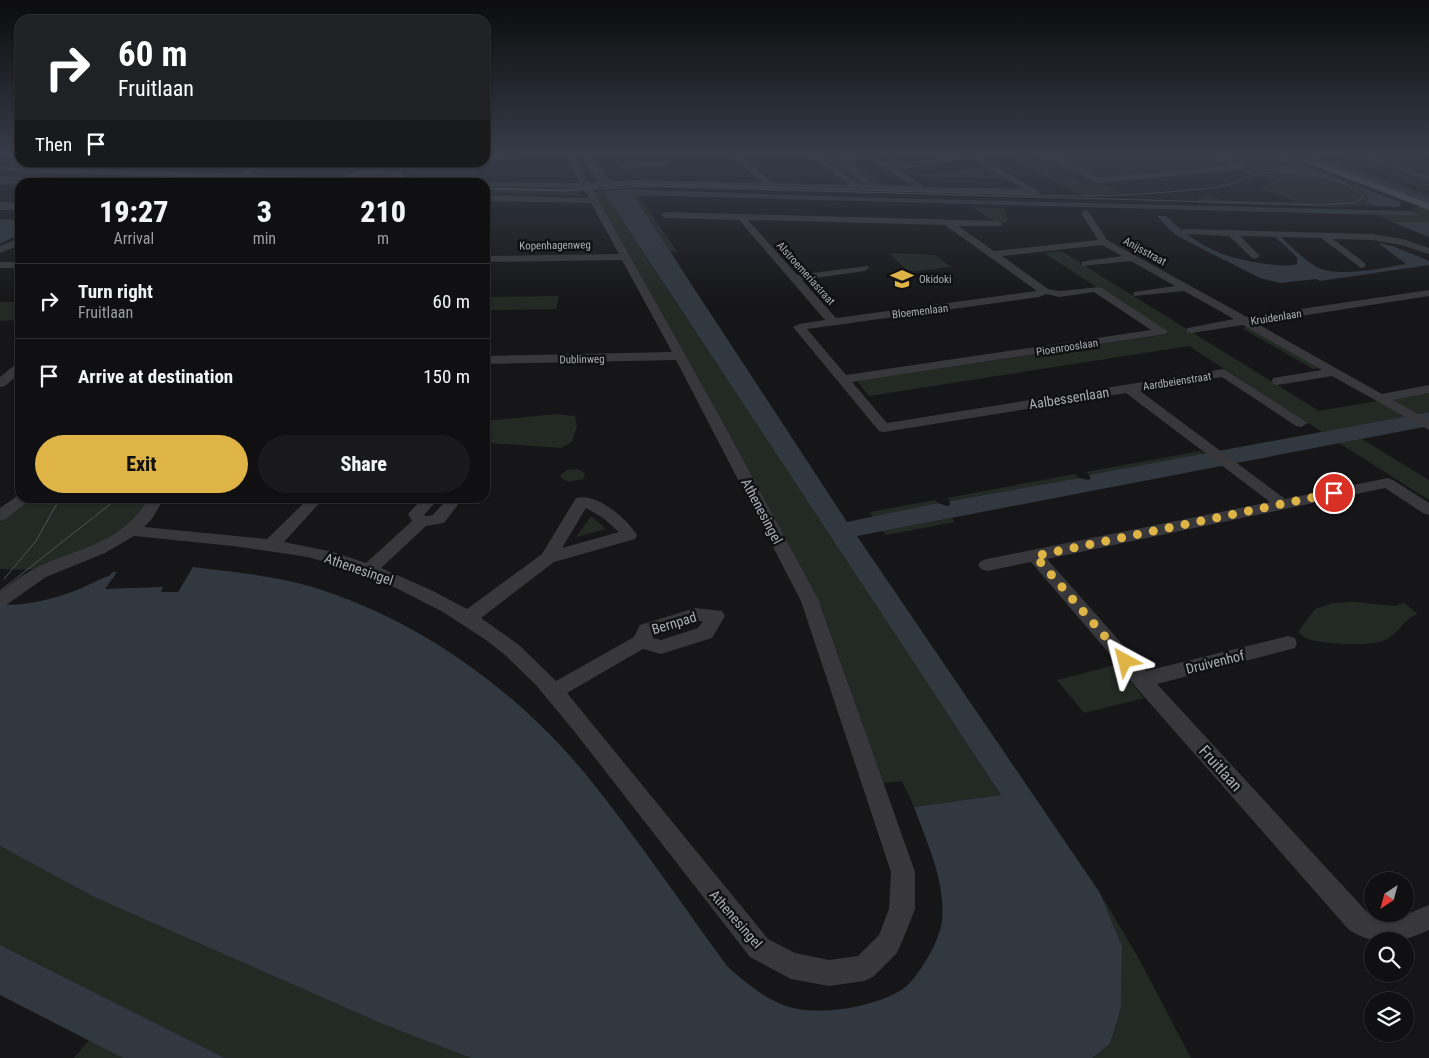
<!DOCTYPE html>
<html lang="en">
<head>
<meta charset="utf-8">
<style>
	body { margin:0; font-family:"Roboto Condensed",sans-serif; background:#19191b; color:#f1f3f6; height:100vh; display:flex; flex-direction:column; font-size:19px; white-space:nowrap }
	* { box-sizing:border-box; margin:0 }
	p { font-size:16px; color:#9c9d9f }
	.icon { flex:none; width:28px; height:28px; fill:none; stroke:currentColor; stroke-width:2; stroke-linecap:round; stroke-linejoin:round }
	.map { position:relative; flex:1; overflow:hidden }
	.panel { position:absolute; left:15px; top:178px; width:475px; height:325px; display:flex; flex-direction:column; background:#101012; border-radius:15px; box-shadow:0 1px 4px #0004,0 0 0 1px #303032 }
	.panel>* { flex:none }
	.banner { position:absolute; left:15px; top:15px; width:475px; height:152px; border-radius:15px; box-shadow:0 1px 4px #0004,0 0 0 1px #303032; background:#202124; color:#fff; overflow:hidden }
	.needle { width:32px; rotate:216deg }
	.buttons { position:absolute; left:1364px; top:872px; display:grid; gap:10px }
	.buttons a { display:grid; place-items:center; width:50px; height:50px; border-radius:50%; background:#101012; box-shadow:0 1px 4px #0004,0 0 0 1px #303032; font-size:25px }
	.pin { position:absolute; display:grid; place-items:center; width:42px; height:42px; color:#fff; margin:-21px; border:2px solid #fff; border-radius:50%; box-shadow:0 1px 5px #0007 }
	.me { position:absolute; width:55px; margin:-28px; rotate:322deg; stroke-linejoin:round; filter:drop-shadow(0 0 4px #0008) }
	.turn { display:flex; align-items:center; gap:18px; height:105px; padding:0 20px; font-size:22px }
	.turn .icon { width:65px; height:65px; stroke-width:2.5 }
	.turn b { display:block; font-size:35px; line-height:42px }
	.then { display:flex; align-items:center; height:48px; padding:0 20px; background:#0003; gap:10px; font-size:19px }
	.eta { display:flex; justify-content:space-evenly; align-items:center; height:85px; text-align:center }
	.eta b { font-size:30px; font-weight:800; line-height:35px }
	.primary-button { display:flex; gap:10px; margin-top:auto; padding:10px 20px }
	.primary-button a { flex:1; height:58px; border-radius:30px; background:#dfb447; color:#111; font-size:20px; font-weight:800; line-height:58px; text-align:center }
	.primary-button a+a { background:#19191b; color:#f1f3f6 }
	ul { padding:0; list-style:none }
	li { display:flex; align-items:center; gap:15px; height:75px; padding:0 20px; border-top:1px solid #303032 }
	li div { flex:1 }
	li b { display:block; font-size:19px }
	li em { font-style:normal }
	.map>svg:first-child { display:block }
	.built { fill:#222225 }
	.green { fill:#232a24 }
	.water { fill:#31383f }
	.lines { fill:none; stroke-linecap:round; stroke-linejoin:round }
	.stream { stroke:#31383f; stroke-width:2.5 }
	.minor { fill:#38383c; fill-rule:evenodd }
	.major { fill:#54555b; fill-rule:evenodd }
	.tram { stroke:#515257; stroke-width:1 }
	.route { stroke:#dfb447; stroke-width:9; stroke-dasharray:0 16.2 }
	.labels { text-anchor:middle; stroke-width:5; stroke-linejoin:round; paint-order:stroke }
	.far-street-label { font-size:11px; fill:#aaadb6; stroke:#111113 }
	.far-poi-label { font-size:11px; fill:#aaadb6; stroke:#111113; text-anchor:start }
	.street-label { font-size:14px; fill:#aaadb6; stroke:#111113 }
	.near-street-label { font-size:16px; fill:#aaadb6; stroke:#111113 }
</style>
</head>
<body>
<div class="map">
<svg width="1429" height="1058" viewBox="0 0 1429 1058">
	<rect width="100%" height="100%" fill="#161618"/>
	<!-- built -->
	<path class="built" d="M1032 153H1277L1306 164 1274 168 1282 171 1247 173 1236 169 1095 185Z
		M1342 153H1429V183Z
		M385 163H473L481 182 420 181 419 176 411 172 388 168Z"/>
	<!-- green -->
	<path class="green" d="M863 153H888L841 157 834 160 868 185H862L822 156Z
		M909 153 919 154 850 161 886 186H878L844 162 847 159Z
		M1002 153H1025L1088 185 1108 186 1121 193 1087 196 1079 194Z
		M1305 153H1314L1429 194V197Z
		M1322 153H1345L1429 183V191Z
		M977 168 991 170 1007 179 911 176Z
		M1282 171C1305 173 1354 176 1368 195L1369 199 1366 202 1377 206 1329 207 1197 203 1199 197 1210 195 1224 200 1297 202 1259 188 1279 180 1247 173Z
		M378 172 386 173 400 179 398 182H341L360 175Z
		M0 175 144 179 139 182H11L0 181Z
		M170 176H176L173 178H181L180 180 311 182H156Z
		M633 184 1039 196 1042 198 635 187Z
		M485 187 577 188 581 196 485 193Z
		M603 191 1001 795 914 807 902 781 883 783 822 608 727 429 593 192Z
		M633 195H638L677 251 670 252Z
		M1419 206 1429 210V222H1392L1378 215 1417 216 1410 211Z
		M972 207 1003 208 1008 220C1003 230 982 213 972 207Z
		M1061 251 1319 411 1429 392V412L1322 432 1189 346 869 396 857 381 1169 334 1044 253Z
		M889 253 935 255 952 267 909 272Z
		M559 296 556 309 485 310V297Z
		M0 302H20V320L0 321Z
		M1248 327 1319 368 1313 369 1242 328Z
		M555 414 575 416 577 426 572 442 561 448 489 443 492 438 490 433 485 428V421Z
		M1362 439 1429 480V500L1339 443Z
		M1200 451 1204 454 1089 475 1086 472Z
		M577 469 585 473 583 479 569 482 561 478V475L567 470Z
		M1075 474 1079 478 950 501 947 498Z
		M29 498H150L144 511 123 532 39 570 0 569V522Z
		M935 500 938 503 873 517 870 512Z
		M591 516 606 529 576 537Z
		M952 518 955 522 886 535 883 531Z
		M1354 602 1395 606 1404 603 1418 614C1404 618 1399 634 1385 640 1370 647 1323 644 1308 639 1304 638 1301 635 1298 632L1315 609 1333 603Z
		M1115 665 1144 698 1084 713 1057 680Z
		M0 846 94 897 385 1025 471 1058H225L0 945Z
		M1100 893 1139 959 1191 1058H1092L1110 1044 1121 1008 1122 946Z
		M89 1040 123 1058H74Z"/>
	<!-- water -->
	<path class="water" d="M580 153H590L610 181 598 182Z
		M888 153H909L847 159 844 161 878 186 868 185 834 161 841 157Z
		M1293 153H1305L1429 197V203Z
		M1302 165 1401 202 1399 207 1377 206 1365 202 1369 199 1366 193C1339 172 1303 179 1273 168Z
		M621 189 881 198 1410 211 1419 216 633 195 847 522 938 503 947 506 950 505V501L1079 478 1088 480 1091 478 1089 475 1429 412V426L857 536 1100 893 1122 946 1121 1008 1110 1044 1092 1058H471L385 1025 94 897 0 846V605C26 606 53 599 77 590 88 586 98 579 109 576L113 572H117L105 589 163 587 161 592H178L193 567C231 572 271 575 309 586 417 618 517 690 588 777 637 838 681 903 727 966 745 982 762 997 786 1006 817 1017 876 1007 903 989 919 977 940 940 942 921 946 882 927 843 914 807L1001 795 603 191Z
		M1157 216H1166C1198 247 1223 258 1266 264 1277 265 1288 267 1297 264V257L1275 237H1281C1292 247 1304 260 1317 267 1338 278 1383 268 1406 264L1378 243 1393 246 1429 261V265L1320 281 1316 279 1280 283 1260 278 1179 237 1170 230Z
		M0 219 20 220V234L0 244Z
		M1392 222H1429V237Z
		M0 945 225 1058H123L0 995Z"/>
	<g class="lines">
		<!-- stream -->
		<path class="stream" d="M1271 153 1302 165"/>
		<!-- minor -->
		<path class="minor" d="M512 153H546L485 160V156Z
			M565 153H572L588 182 636 180 762 183 729 153H737L773 183 850 185 806 153H848L820 157 861 185 913 186 875 162V158H881L890 165 972 153 1040 192 1036 195 636 184 591 187 724 424 819 601 915 872V909L901 944 897 953 873 977 864 981 829 986 791 979 750 957 574 731 535 684 505 655 486 640 443 612 398 589 351 570 308 557 233 546 134 536 105 553 46 577 6 605 0 607V592C11 584 23 574 36 568 80 547 122 544 149 498H164L152 519 144 527 267 539 309 498H324L284 542 333 552 366 563 412 521 408 514 423 498H439L424 515 425 516 433 515 448 498H463L444 523 426 526 381 568 433 591 467 609 542 554 576 498C597 492 627 519 637 535L635 539 554 562 481 618 519 645 556 681 634 637 640 625 695 608 722 611 725 616 712 638 661 654 643 649 567 693 768 939 795 953 829 960 858 956 879 935 889 909 891 872 801 601 676 360 485 364V356L672 352 622 260 485 262V256L619 254 591 203 485 201V195L589 198 583 188 485 186V182H482H485L580 183ZM968 157 1025 189 925 187 897 169 937 164ZM586 508 603 518 619 532 562 548ZM696 621H703L698 628 661 640 652 638 654 635Z
			M1038 153H1048L1099 178 1233 166 1206 153H1216L1247 167 1243 169 1098 183Z
			M1349 153H1361L1429 176V181Z
			M667 161H670V165L624 169 620 167 624 165Z
			M257 162H266L249 175 339 178 361 170 380 169 400 173 407 180H421L425 182H398L399 180C387 171 368 172 354 177 346 179 343 182 334 182L0 171V167L239 174Z
			M0 180 24 182H20V185L0 184Z
			M0 201 20 204V210H0Z
			M1085 210 1088 211 1107 240 1247 317 1429 290V296L1256 323 1382 394 1429 385V393L1392 400 1429 420V430L1332 376 1278 385 1273 384 1272 381 1273 378 1322 370 1243 325 1192 333 1188 332 1186 330 1188 328 1234 319 1184 291 1134 296 1133 294 1134 292 1175 286 1131 261 1082 266V262L1086 261 1122 256 1102 245 1002 256 1048 289 1059 291 1100 287 1166 330 1168 332 1166 334 852 382 887 423 1224 369 1308 423 1301 427 1296 426 1222 377 1140 391 1285 499 1388 478 1393 480 1429 503V515L1423 513 1385 488 1047 559 1146 671 1288 636 1295 638 1297 643 1295 648 1157 684 1367 912C1391 925 1406 914 1429 905V930C1397 944 1380 948 1349 930L1113 661 1108 652 1031 562 987 571 981 569 978 565 981 561 987 559 1270 502 1126 393 884 432 879 431 793 327 799 324 825 320 739 220 665 218 661 215 665 212 998 221 1001 222V226H958L994 251 1098 240 1081 213ZM748 220 945 225 1037 291 836 318 802 280 864 271 869 268 868 266 797 275ZM1094 292 1151 330 846 375 807 329 1039 297 1046 294 1059 297Z
			M1185 229 1372 234 1403 239 1429 248V254L1401 245 1372 240 1333 239 1365 263V267L1361 268 1321 238 1240 236 1260 256 1255 259 1252 258 1229 236 1182 234V230Z
			M20 238V245L0 253V246Z
			M0 262H20V268H0Z
			M20 363V373L5 386 0 387V377L16 364Z
			M20 494V498H32L6 519 0 521V508Z"/>
		<!-- major -->
		<path class="major" d="M1280 153H1294L1429 203V210Z"/>
		<!-- tram -->
		<path class="tram" d="M0 178 146 182
			M485 188 560 190 636 184 1078 196C1119 196 1160 193 1201 189 1211 188 1221 187 1231 184 1242 180 1252 175 1264 173 1290 170 1349 175 1364 198L1354 203 1322 205 643 186 565 191 485 189
			M4 579 36 541 60 498
			M0 591 118 498"/>
	</g>
	<!-- sky -->
	<linearGradient id="sky" x2="0" y2="1"><stop stop-color="#0c0c0d"/><stop offset="0.51" stop-color="#363c48"/><stop offset="1" stop-color="#363c48" stop-opacity="0"/></linearGradient>
	<rect width="1429" height="302" fill="url(#sky)"/>
	<g class="lines">
		<!-- route -->
		<path class="route" d="M1125 661 1115 648 1035 556 1334 493"/>
	</g>
	<!-- icons -->
	<defs>
		<symbol id="school-bare" viewBox="-9 -9 18 18"><path d="M0-5L7-2L0 1L-7-2ZM-4 1L0 2.5L4 1V4Q0 6-4 4Z" fill="#dfb447" stroke="#111113" stroke-width="2.5" paint-order="stroke"/></symbol>
	</defs>
	<g fill-rule="evenodd">
		<use href="#school-bare" x="886" y="263" width="32" height="32"/>
	</g>
	<g class="labels">
		<!-- far-street labels -->
		<g class="far-street-label">
			<text transform="translate(555 245) rotate(-1)" y="4">Kopenhagenweg</text>
			<text transform="translate(1145 251) rotate(29)" y="4">Anijsstraat</text>
			<text transform="translate(806 273) rotate(48)" y="4">Alstroemeriastraat</text>
			<text transform="translate(920 311) rotate(-7)" y="4">Bloemenlaan</text>
			<text transform="translate(1276 317) rotate(-9)" y="4">Kruidenlaan</text>
			<text transform="translate(1067 347) rotate(-9)" y="4">Pioenrooslaan</text>
			<text transform="translate(582 359) rotate(-1)" y="4">Dublinweg</text>
			<text transform="translate(1177 381) rotate(-9)" y="4">Aardbeienstraat</text>
		</g>
		<!-- far-poi labels -->
		<g class="far-poi-label">
			<text x="919" y="283">Okidoki</text>
		</g>
		<!-- street labels -->
		<g class="street-label">
			<text transform="translate(1069 398) rotate(-9)" y="5">Aalbessenlaan</text>
			<text transform="translate(762 511) rotate(62)" y="5">Athenesingel</text>
			<text transform="translate(359 569) rotate(19)" y="5">Athenesingel</text>
			<text transform="translate(674 623) rotate(-17)" y="5">Bernpad</text>
			<text transform="translate(1215 662) rotate(-14)" y="5">Druivenhof</text>
			<text transform="translate(736 919) rotate(49)" y="5">Athenesingel</text>
		</g>
		<!-- near-street labels -->
		<g class="near-street-label">
			<text transform="translate(1221 768) rotate(48)" y="6">Fruitlaan</text>
		</g>
	</g>
</svg>
<div class="buttons">
<a><svg class="needle" viewBox="-14 -14 28 28"><path d="M0-13l5 13h-10z" fill="#e53935"/><path d="M0 13l5-13h-10z" fill="#9c9d9f"/></svg></a>
<a><svg class="icon" aria-label="search" viewBox="0 0 24 24"><circle cx="10" cy="10" r="6"/><path d="M15 15l6 6"/></svg></a>
<a><svg class="icon" aria-label="layers" viewBox="0 0 24 24"><path d="M12 4l9 5-9 5-9-5zM3 14l9 5 9-5"/></svg></a>
</div>
<div class="pin" style="left:1334px;top:493px;background:#d93025"><svg class="icon" aria-label="arrive" viewBox="0 0 24 24"><path d="M6 21V4h12l-3 4 3 4H6"/></svg></div>
<svg class="me" style="left:1125px;top:661px" viewBox="-20 -20 40 40"><path d="M0-17L14 15 0 8-14 15z" fill="#dfb447" stroke="#fff" stroke-width="4"/></svg>
<div class="banner">
<div class="turn"><svg class="icon" aria-label="right" viewBox="0 0 24 24"><path d="M7 20v-9h11M14 6l5 5-5 5"/></svg><div><b>60 m</b>Fruitlaan</div></div>
<div class="then">Then<svg class="icon" aria-label="arrive" viewBox="0 0 24 24"><path d="M6 21V4h12l-3 4 3 4H6"/></svg></div>
</div>
<section class="panel">
<div class="eta">
<div><b>19:27</b><p>Arrival</p></div>
<div><b>3</b><p>min</p></div>
<div><b>210</b><p>m</p></div>
</div>
<ul>
<li><svg class="icon" aria-label="right" viewBox="0 0 24 24"><path d="M7 20v-9h11M14 6l5 5-5 5"/></svg><div><b>Turn right</b><p>Fruitlaan</p></div><em>60 m</em></li>
<li><svg class="icon" aria-label="arrive" viewBox="0 0 24 24"><path d="M6 21V4h12l-3 4 3 4H6"/></svg><div><b>Arrive at destination</b></div><em>150 m</em></li>
</ul>
<div class="primary-button"><a>Exit</a><a>Share</a></div>
</section>
</div>
</body>
</html>
